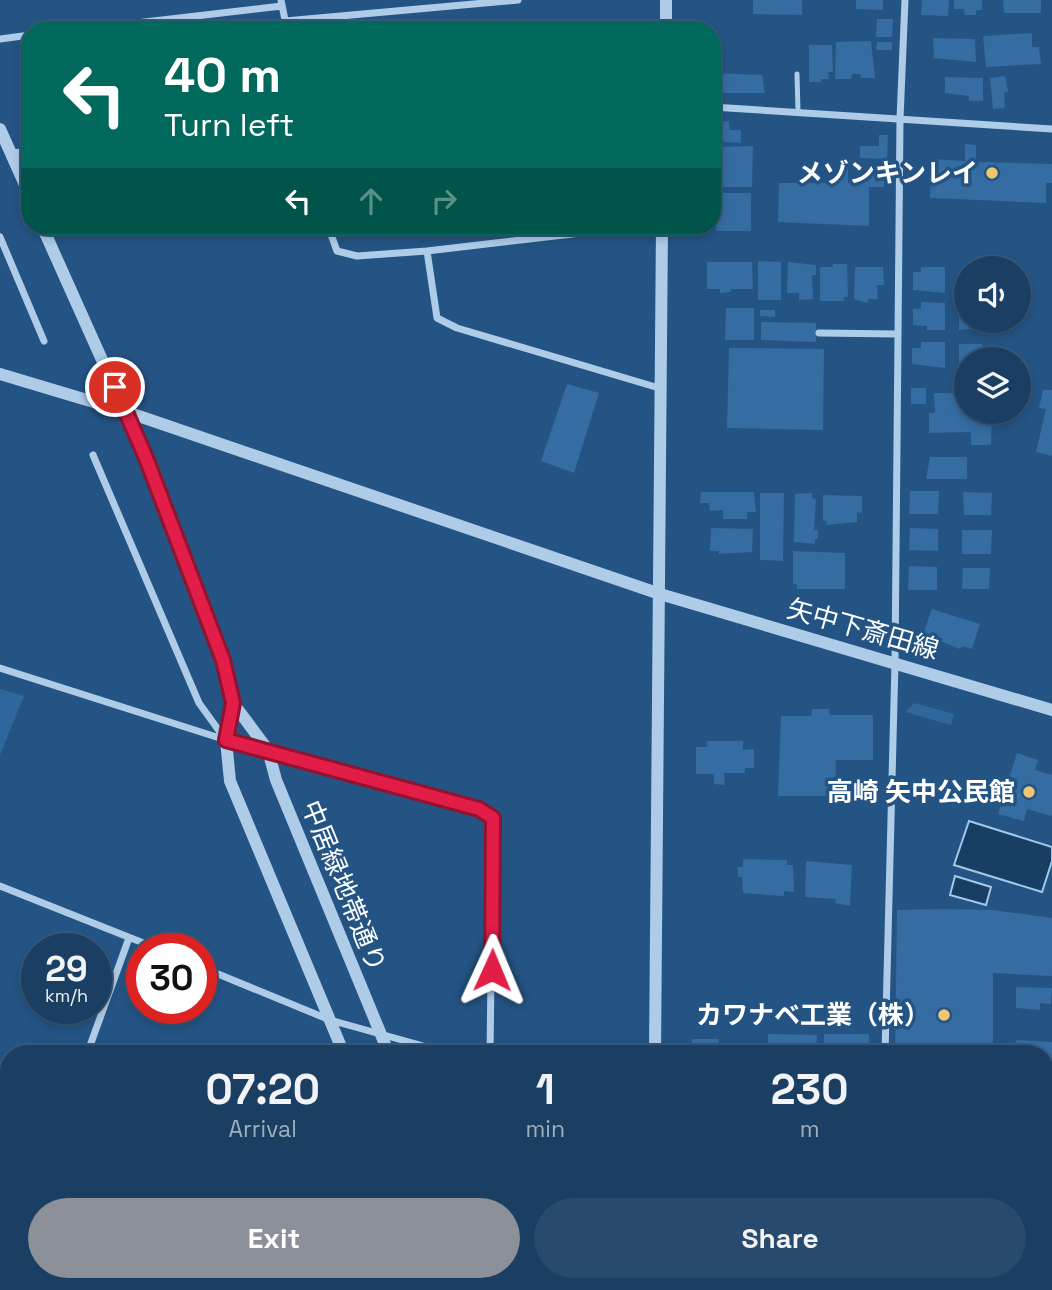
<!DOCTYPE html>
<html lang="en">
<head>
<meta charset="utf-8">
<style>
	body { margin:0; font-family:"Space Grotesk","Noto Sans JP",sans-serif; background:#284a6c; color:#f1f3f6; height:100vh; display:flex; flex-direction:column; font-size:26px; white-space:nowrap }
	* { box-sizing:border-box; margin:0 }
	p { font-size:23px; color:#a0afbe }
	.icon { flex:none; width:38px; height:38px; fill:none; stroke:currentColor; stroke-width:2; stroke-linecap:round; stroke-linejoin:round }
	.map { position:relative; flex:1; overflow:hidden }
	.drawer { position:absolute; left:0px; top:1045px; width:1054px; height:247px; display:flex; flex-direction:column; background:#1b3f63; border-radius:28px 28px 0 0; box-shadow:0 4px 10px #0003,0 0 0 2px #395878 }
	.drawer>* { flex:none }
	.banner { position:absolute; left:21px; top:21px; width:700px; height:214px; border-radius:28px; box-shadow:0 4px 10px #0003,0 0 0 2px #395878; background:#00695c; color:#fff; overflow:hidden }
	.buttons { position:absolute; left:954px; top:256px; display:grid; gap:14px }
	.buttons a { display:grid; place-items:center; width:77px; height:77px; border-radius:50%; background:#1b3f63; box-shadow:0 4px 10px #0003,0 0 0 2px #395878; font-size:35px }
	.speed { position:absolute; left:21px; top:933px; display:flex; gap:14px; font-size:35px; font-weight:700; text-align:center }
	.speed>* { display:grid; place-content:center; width:91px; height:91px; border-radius:50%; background:#1b3f63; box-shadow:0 4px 10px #0003,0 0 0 2px #395878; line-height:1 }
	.speed small { font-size:18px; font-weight:400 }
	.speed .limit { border:10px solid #d22; background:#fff; color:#111 }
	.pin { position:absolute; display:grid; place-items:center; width:60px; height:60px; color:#fff; margin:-30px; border:4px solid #fff; border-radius:50%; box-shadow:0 2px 7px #0007 }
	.me { position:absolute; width:77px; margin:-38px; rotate:1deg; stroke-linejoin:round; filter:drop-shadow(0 0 5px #0008) }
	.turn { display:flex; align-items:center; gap:24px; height:147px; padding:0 28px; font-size:32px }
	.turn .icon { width:91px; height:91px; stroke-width:2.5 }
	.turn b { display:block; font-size:49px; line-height:60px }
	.lanes { display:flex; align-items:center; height:66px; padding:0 28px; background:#0003; justify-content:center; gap:35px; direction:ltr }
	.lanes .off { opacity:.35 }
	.eta { display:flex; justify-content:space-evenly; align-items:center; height:119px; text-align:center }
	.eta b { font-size:42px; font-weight:800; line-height:49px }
	.action { display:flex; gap:14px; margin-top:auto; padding:14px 28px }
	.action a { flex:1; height:80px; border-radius:42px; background:#8c9099; color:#fff; font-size:28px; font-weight:800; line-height:80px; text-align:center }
	.action a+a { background:#284a6c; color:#f1f3f6 }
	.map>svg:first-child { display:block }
	.green { fill:#2f679c }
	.water { fill:#193e64; stroke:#a2c7e9; stroke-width:2 }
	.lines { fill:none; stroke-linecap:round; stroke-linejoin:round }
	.stream { stroke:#a2c7e9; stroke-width:7 }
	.building { fill:#356ca1 }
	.service { stroke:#aecce8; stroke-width:5 }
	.minor { stroke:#aecce8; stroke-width:7 }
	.tertiary { stroke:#aecce8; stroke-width:12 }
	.route-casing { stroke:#92132f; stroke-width:18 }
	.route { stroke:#e11d48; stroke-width:12 }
	.poi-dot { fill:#f2c571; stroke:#245484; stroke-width:2.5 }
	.labels { text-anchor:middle; stroke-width:7; stroke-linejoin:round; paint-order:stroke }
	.poi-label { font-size:26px; font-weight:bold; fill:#fff; stroke:#245484; text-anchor:end }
	.street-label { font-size:26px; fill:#fff; stroke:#245484 }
</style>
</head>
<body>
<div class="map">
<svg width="1052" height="1290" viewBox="0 0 1052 1290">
	<rect width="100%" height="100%" fill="#245484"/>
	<!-- green -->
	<path class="green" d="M0 689 24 696 0 755Z
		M914 703 954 714 951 725 905 712Z"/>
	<!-- water -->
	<path class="water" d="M969 821 1052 847V861L1042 892 954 865Z
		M955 876 991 887 986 905 950 895Z"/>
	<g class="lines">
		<!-- stream -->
		<path class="stream" d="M0 1215 5 1217
			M206 1283 229 1290"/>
	</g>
	<!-- building -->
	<path class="building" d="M753 0H802V15L753 14Z
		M856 0H883V10L856 9Z
		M922 0H949L948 16 921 15Z
		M954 0H982V10H976V15H965L964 9H954Z
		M1003 0H1041V13H1004Z
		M877 19H893L892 37H876Z
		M1032 33V47H1039L1041 64 986 67 983 36Z
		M933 38 975 39 976 62 934 58Z
		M871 41 875 78H861L860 74H852L851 79H835L836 42Z
		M877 42H892V50H876Z
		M809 45H832L833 72H828L829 79H821V82H809Z
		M712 73 762 75 765 93H723V90L712 89Z
		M1005 76 1008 92H1004L1005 108 993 109 990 78Z
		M945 77 983 78V101H969V96L945 93Z
		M729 121 730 130H741V143L712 141V122Z
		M879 135H888L887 159 860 158V146H879Z
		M965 144 976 145V162L1052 164V183H1046V203L930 198 932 159 965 161Z
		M753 146 752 187H715L716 147Z
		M839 166H848V183H858V171L867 172V167L884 168V187H869V226L778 222 779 183H839Z
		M715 193H751V231H716Z
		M758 261 781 262V300H758Z
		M707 262H752L753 289H731V292L720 293V289H707Z
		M788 262 816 265V275H812L813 299 799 300V293H787Z
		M833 264H847L848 297H844V301H820V267H833Z
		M855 267H883L884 285H877L878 299H868V303L854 299Z
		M921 267H945V293L913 290V272H921Z
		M961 268 966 269V293H961Z
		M921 302 945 303V330H927V326L913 325V309H921Z
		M959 305H966V320H991V327L959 330Z
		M726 308H754V340H725Z
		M760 310H775V317L760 316Z
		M761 322 816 323V342L761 340Z
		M921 342H945V368L912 364V348H921Z
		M959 344H982V350H991V359H966V368H959Z
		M729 348 824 349 823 430 727 428Z
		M567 384 599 393 574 473 541 461Z
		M911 388H926V404H911Z
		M957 390H966V411H992L991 445H971V432L929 433V413H935L934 393H958Z
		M1043 390H1052V456L1036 452 1046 409 1039 408Z
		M930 457H967V479H926Z
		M910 491H939L938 514H909Z
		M701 492H754L756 512H747V519H723V510L710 511 709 503H700Z
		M963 492 992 493 991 515H964Z
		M760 493H784L783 561 760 560Z
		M812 493V498L816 499 814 530H818V539H815V544L794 542 795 494Z
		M823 495 862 496V513L857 512V522L826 525 827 521H823Z
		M711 528 753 529 752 552 719 554V551H710Z
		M910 528 938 529V551L909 550Z
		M962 530H992L991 554H962Z
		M793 551 845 553V589H797V584H793Z
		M909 566 937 567V590H908Z
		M963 568H990L989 589H962Z
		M932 609 980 624 972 649 962 646 960 649 923 634Z
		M812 709H829L830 715H873V760H836L835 796H778L781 716H811Z
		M707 741H743V750L754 749V768H745V773H724L725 785 714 784V774H696V747H707Z
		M1017 753 1038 760 1035 770 1052 775V816L1027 809 1024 821 998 814Z
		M743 859 787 860V865H793L794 892 784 891V896L743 893 742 877H738V867H743Z
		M806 861 852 865 850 906 835 903 836 899 805 897Z
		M944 909 993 910 1052 918V976L993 973V1054H895L897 910Z
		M1016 987 1052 988 1051 1004 1040 1003V1010L1016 1008Z
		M768 1034 817 1035 816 1054 768 1053Z
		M824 1034H869V1054H824Z
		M692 1039H719L717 1054H692Z
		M1016 1040 1052 1042V1073H1045V1054H1015Z
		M1045 1204H1052V1246L1045 1245Z
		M701 1283H742V1290H701Z
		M753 1283H777V1290H753Z
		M824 1283H865V1290H786V1287H825Z"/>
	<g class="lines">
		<!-- service -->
		<path class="service" d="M797 74 798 112"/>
		<!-- minor -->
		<path class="minor" d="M281 0 287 30
			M285 21 518 0
			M76 30 282 6
			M0 39 30 35
			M712 107 1052 129
			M13 153 30 151
			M328 226 337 251 357 256 427 251 641 226
			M0 237 44 341
			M427 251 437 318 457 328 659 388
			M819 333 898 334
			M93 455 199 703 225 739
			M0 668 226 740 479 809 493 818 490 1054
			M0 886 156 948
			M201 967 330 1020 452 1054
			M87 1054 129 938
			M885 1054 895 662 900 119 905 0
			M0 1192 9 1196
			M0 1281 9 1259
			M172 1283 195 1290
			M274 1283 298 1290
			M881 1290V1283"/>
		<!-- tertiary -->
		<path class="tertiary" d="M666 30V0
			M0 129 30 196
			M42 226 146 458 223 660 233 703 226 740 230 781 344 1054
			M0 374 127 412 660 594 1052 710
			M233 703 268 750 276 780 389 1054
			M655 1054 662 226
			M439 1283 442 1290
			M485 1283 488 1290
			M653 1290V1283"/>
	</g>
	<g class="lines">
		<defs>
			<path id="route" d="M115 387 146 458 223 660 233 703 226 740 479 809 493 818 492 970"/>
		</defs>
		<!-- route casing -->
		<use href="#route" class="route-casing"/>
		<!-- route -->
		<use href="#route" class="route"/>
	</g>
	<!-- markers -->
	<g class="poi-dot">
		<circle cx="992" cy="173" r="7"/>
		<circle cx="1029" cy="792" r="7"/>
		<circle cx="944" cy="1015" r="7"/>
	</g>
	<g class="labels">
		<!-- poi labels -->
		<g class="poi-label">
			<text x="978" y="182">メゾンキンレイ</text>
			<text x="1015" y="801">高崎 矢中公民館</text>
			<text x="930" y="1024">カワナベ工業（株）</text>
		</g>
		<!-- street labels -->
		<g class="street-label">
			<text transform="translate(863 629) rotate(16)" y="9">矢中下斎田線</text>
			<text transform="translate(344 886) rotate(68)" y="9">中居緑地帯通り</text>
		</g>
	</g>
</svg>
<div class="buttons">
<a><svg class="icon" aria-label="sound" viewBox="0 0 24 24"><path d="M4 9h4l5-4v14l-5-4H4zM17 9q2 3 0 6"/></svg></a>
<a><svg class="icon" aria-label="layers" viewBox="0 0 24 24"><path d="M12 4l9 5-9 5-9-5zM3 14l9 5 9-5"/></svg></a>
</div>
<div class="speed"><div>29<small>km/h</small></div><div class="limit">30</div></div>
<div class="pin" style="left:115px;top:387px;background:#d93025"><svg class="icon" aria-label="arrive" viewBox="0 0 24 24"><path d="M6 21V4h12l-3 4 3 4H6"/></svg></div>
<svg class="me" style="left:492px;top:970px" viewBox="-20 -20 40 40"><path d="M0-17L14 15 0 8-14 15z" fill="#e11d48" stroke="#fff" stroke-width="4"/></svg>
<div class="banner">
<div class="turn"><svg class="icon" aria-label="left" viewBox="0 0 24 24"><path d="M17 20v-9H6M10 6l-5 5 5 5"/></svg><div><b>40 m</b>Turn left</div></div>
<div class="lanes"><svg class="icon" aria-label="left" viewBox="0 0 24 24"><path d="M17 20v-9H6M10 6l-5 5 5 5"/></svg><svg class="icon off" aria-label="ahead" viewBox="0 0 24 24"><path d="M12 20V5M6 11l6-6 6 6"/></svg><svg class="icon off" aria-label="right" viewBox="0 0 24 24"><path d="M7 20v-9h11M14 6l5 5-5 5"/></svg></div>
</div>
<section class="drawer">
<div class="eta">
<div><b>07:20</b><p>Arrival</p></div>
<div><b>1</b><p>min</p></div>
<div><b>230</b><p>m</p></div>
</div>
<div class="action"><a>Exit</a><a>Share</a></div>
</section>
</div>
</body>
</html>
